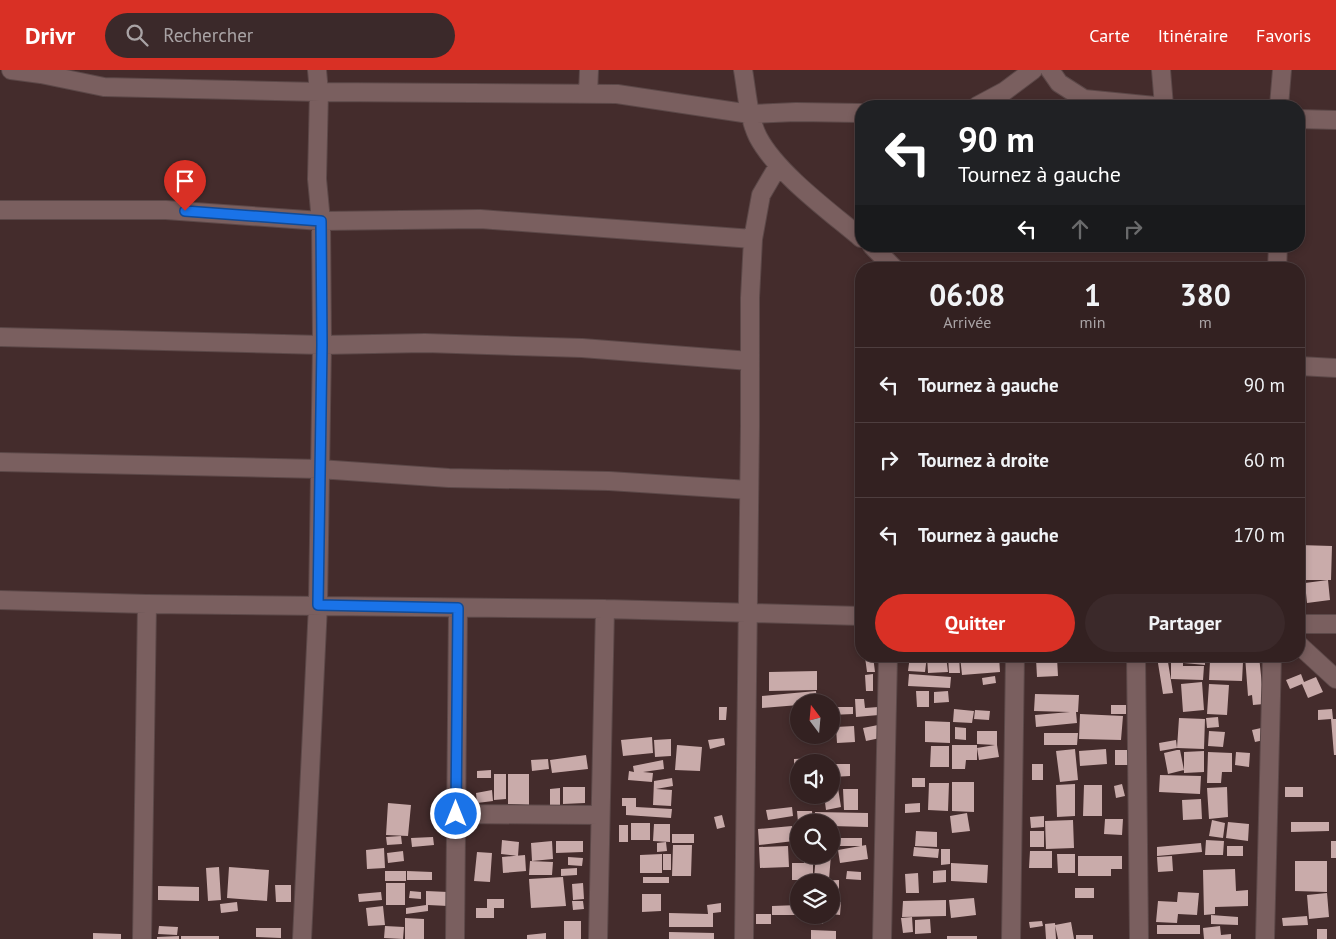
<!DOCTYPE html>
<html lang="fr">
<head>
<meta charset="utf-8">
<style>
	body { margin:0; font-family:"PT Sans",sans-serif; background:#3b292a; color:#f1f3f6; height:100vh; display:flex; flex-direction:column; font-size:19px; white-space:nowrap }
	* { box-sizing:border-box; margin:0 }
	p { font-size:16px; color:#a9a3a5 }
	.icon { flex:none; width:28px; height:28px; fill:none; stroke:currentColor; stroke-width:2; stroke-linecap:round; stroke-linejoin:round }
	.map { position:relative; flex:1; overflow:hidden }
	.panel { position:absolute; left:855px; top:192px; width:450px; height:400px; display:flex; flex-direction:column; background:#332121; border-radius:20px; box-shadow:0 2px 8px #0003,0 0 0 1px #4e3e3f }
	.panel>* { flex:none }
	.banner { position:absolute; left:855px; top:30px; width:450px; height:152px; border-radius:20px; box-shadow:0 2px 8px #0003,0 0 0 1px #4e3e3f; background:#202124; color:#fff; overflow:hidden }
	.needle { width:32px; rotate:344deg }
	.fabs { position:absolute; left:790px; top:624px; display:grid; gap:10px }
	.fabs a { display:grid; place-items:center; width:50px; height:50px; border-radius:50%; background:#332121; box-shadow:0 2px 8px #0003,0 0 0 1px #4e3e3f; font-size:25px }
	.pin { position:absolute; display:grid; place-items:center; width:42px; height:42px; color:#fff; margin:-51px -21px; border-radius:50% 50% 50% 0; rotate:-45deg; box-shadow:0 0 5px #0007 }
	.pin .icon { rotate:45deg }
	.me { position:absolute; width:55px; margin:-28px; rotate:0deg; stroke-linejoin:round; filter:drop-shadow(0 0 4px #0008) }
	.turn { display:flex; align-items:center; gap:18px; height:105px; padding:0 20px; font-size:22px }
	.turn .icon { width:65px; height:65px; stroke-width:2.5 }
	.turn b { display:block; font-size:35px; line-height:42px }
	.lanes { display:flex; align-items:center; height:48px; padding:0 20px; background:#0003; justify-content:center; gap:25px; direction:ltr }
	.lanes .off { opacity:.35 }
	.eta { display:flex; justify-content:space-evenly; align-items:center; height:85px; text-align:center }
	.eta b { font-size:30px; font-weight:700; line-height:35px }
	.button { display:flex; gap:10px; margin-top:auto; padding:10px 20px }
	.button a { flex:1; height:58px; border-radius:30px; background:#d93025; color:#fff; font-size:20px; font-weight:700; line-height:58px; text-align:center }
	.button a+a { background:#3b292a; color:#f1f3f6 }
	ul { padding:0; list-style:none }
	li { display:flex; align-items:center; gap:15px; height:75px; padding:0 20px; border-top:1px solid #4e3e3f }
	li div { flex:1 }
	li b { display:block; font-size:19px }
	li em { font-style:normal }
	header { display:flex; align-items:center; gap:30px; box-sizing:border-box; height:70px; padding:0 25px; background:#d93025; color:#fff }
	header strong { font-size:24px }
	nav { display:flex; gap:28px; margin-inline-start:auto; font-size:18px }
	.search { width:350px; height:45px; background:#3b292a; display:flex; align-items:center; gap:12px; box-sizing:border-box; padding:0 18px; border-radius:28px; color:#a9a3a5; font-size:19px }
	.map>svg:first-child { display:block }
	.building { fill:#c9abaa }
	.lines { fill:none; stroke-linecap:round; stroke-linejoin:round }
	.street-casing { stroke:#5c4848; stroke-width:20 }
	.street { stroke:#7a5f5f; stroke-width:18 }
	.route-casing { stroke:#114b97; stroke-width:12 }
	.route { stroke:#1a73e8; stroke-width:9 }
</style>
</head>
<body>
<header>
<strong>Drivr</strong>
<div class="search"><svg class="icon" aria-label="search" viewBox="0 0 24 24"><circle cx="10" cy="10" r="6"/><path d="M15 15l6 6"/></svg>Rechercher</div>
<nav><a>Carte</a><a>Itinéraire</a><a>Favoris</a></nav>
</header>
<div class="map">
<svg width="1336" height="869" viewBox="0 0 1336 869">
	<rect width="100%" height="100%" fill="#442c2c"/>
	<!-- building -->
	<path class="building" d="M1299 475 1332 476 1331 510H1299Z
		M1328 510 1330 530 1307 533 1305 513Z
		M873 586 875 602H867L865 587Z
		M910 586H927L925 602 908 601Z
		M927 586H946L948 602 928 603Z
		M948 586H959L960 603H949Z
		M960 586H999L1000 602 962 605Z
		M1159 586H1167L1173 623 1163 624 1157 587Z
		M1184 586H1205V595L1184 593Z
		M1245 586H1259L1264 634 1253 635 1252 625 1248 626Z
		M1057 588 1058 606 1037 607 1036 589Z
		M1171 589H1183V598V596H1204L1203 610 1171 609Z
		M1210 591 1243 592 1242 611 1209 610Z
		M817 601V620L769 621V602Z
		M873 604V621H866L865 605Z
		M909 604 951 607 950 618 908 616Z
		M1301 604 1304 612 1316 607 1323 622 1308 628 1302 614 1290 619 1286 610Z
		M995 606 996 613 983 615 982 608Z
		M1202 612 1204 640 1183 642 1181 614Z
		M1209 614 1229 615 1227 645 1207 644Z
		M816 621 817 632H799V635L762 638V626Z
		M916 621H929V637H917Z
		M948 621 949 632 934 633V622Z
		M1035 624 1079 625 1078 642H1076L1077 653 1036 657 1035 645 1070 642 1034 641Z
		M855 629H864L865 638 878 637 879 645 856 647Z
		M1111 635H1126V644H1111Z
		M719 637H727L726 650H719Z
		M831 637H853V644L831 645Z
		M954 639 974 641 972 653 953 652Z
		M1332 639 1333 649H1336V685H1334L1331 649 1318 650V640Z
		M975 640 990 641 989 650 974 649Z
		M1080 644 1123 646 1121 670 1079 669Z
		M1218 647 1219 657 1207 658 1206 648Z
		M1179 648 1205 649 1204 679 1177 678Z
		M925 651 950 652V673L925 672Z
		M878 655 880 668 866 671 863 658Z
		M854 656 855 672 837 673 836 657Z
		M955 657 966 658V670L955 669Z
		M1261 658 1264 670 1255 672 1252 660Z
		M977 661H997V675L999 687 979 690 977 678 995 675 977 674Z
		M1209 661 1225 662 1223 677 1208 676Z
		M1044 663H1078L1077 675H1044Z
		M817 665H828V671L818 672Z
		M652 667 653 683 623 686 621 670Z
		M724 668 725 675 710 679 708 670Z
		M671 669V686L655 687 654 670Z
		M1176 670 1177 678 1160 681 1159 673Z
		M677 675 702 677 700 701 675 700Z
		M952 675H977V690H966L965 699H952Z
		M931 676H949V697H930Z
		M1075 679 1078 710 1060 712 1056 681Z
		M1106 679 1107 694 1080 696 1079 681Z
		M1115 680H1129V695H1115Z
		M1177 680H1180L1184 700 1168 704 1164 683Z
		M1204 681V702L1184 703V682Z
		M1208 682 1232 683V702H1222L1221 713H1207Z
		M1236 682 1250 683 1249 697 1235 695Z
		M586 685 588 699 552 703 550 690Z
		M814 688V692H799V706H794V689Z
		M548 689 549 699 532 701 531 690Z
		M663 690 664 699 643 702 653 703 652 712 628 710 629 701 634 702 633 696Z
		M831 694H850V706L832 707Z
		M1032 694H1043V710H1032Z
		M491 700V708H477V701Z
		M494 704H506V729L494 730Z
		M508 704H529V735L508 734Z
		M1160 705 1201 706 1200 724 1159 722Z
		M672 708 673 716 656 719 672 720 671 736 653 735 654 711Z
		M912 708H925V717H912Z
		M952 712H974V742L952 741Z
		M929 713H949L948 741 928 740Z
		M1075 714V746L1057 747 1056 715Z
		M1122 714 1125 726 1116 728 1114 716Z
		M1084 715H1102V746H1083Z
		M563 717H585V733L563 734Z
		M1227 717 1228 747 1209 749 1207 718Z
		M1285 717H1303V727H1285Z
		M560 718V736H550V719Z
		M838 718 841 737 826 740 824 725H831V719Z
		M843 719H858V740H844Z
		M492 720 493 731 477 733 476 723Z
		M622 728H636V737L672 739 671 748 626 745V736H622Z
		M1201 729 1202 749 1183 750 1182 730Z
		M388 733 411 735 408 766 386 765Z
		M920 733V742L905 743V734Z
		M792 737 793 746 768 750 766 740Z
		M797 741H812L813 752H798Z
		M815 742 868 743V757L831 756V752H814Z
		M967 743 970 761 952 763 950 746Z
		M722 745 725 757 717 759 714 747Z
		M1044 746V757L1031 758 1030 747Z
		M1105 749H1123L1122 765 1104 764Z
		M1073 750 1074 778 1046 779 1045 751Z
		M1212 750 1225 753 1223 768 1209 766Z
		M1228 752 1249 754 1248 771 1226 768Z
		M1291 752H1329V761L1291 762Z
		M631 753H650V770H631Z
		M654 754H670V772L653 771Z
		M619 755H628V772H619Z
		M792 756 794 771 759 775 758 759Z
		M916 761 937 762V777L915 776Z
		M1030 761H1044V777H1030Z
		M672 764H694V773H672Z
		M401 766 402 774 387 775 386 767Z
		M433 767 434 775 412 777 411 768Z
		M831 768H862V776H831Z
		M502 770 519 772 518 786 501 784Z
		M1206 770 1224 771 1223 785H1205Z
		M552 771 553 789 532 791 531 773Z
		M556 771H583V782L556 783Z
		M1331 771H1336V788H1331Z
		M666 772 667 781 657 782V773Z
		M1201 773 1202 782 1157 786V777Z
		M673 775H692L691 806H672Z
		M866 775 868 789 840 793 838 780Z
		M788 776 789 797 760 798 759 777Z
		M1227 776H1243V786H1227Z
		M914 777 939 779 938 788 913 786Z
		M384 778 385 798 367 799 366 780Z
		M941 779H950V794L941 795Z
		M403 781 404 791 388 793 387 783Z
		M1030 781H1052V798H1029Z
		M477 782 492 783 490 812 474 811Z
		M662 784V803H640V785Z
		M663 784H671V800H663Z
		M1057 784H1075V803H1058Z
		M525 785 526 801 503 803 502 787Z
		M804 785H813V810H792V793H804Z
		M816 785H831L829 809 814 808Z
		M1078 786H1122V799H1111V806H1078Z
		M1172 786 1173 801 1158 802 1157 787Z
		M568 787 583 788 582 796 568 795Z
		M530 791 553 792 552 805H529Z
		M1295 791H1327V822L1295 821Z
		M951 793 988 795 987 813 951 811Z
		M219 797 221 830 208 831 206 798Z
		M229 797 269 800 267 831 227 828Z
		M577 798V805L561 806V799Z
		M1235 799 1236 821 1248 820V836L1215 837V844L1204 845 1203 800Z
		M946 800V812L933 813V801Z
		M385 801H406V811H385Z
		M407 801 432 802V810H407Z
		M847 801 861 802V810L846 809Z
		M918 803 919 823H906L905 804Z
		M563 807 566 836 531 838 529 809Z
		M643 807H669V813H643Z
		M839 810V822H831V812H813V811Z
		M386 813H405V835H386Z
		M583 813 584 829 573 830 572 814Z
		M275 815H291V832H276Z
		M158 816 199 817V831L158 830Z
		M1075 818H1094V828H1075Z
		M410 821 421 822V829L409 828Z
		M426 821 448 822V836L428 835V841L406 844V838L426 835Z
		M381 822 382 830 359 832 358 824Z
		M1178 822 1199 823 1197 845 1178 844 1177 853 1156 852 1158 831 1177 832Z
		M1327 823 1329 847 1309 849 1307 825Z
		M642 824H661V841L642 842Z
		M974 828 976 845 951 848 949 830Z
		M487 829H504V838H494V848H476V838H487Z
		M946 830V846L902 847 903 831Z
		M572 831H583L584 839 573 840Z
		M831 831 841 832 840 845 831 844Z
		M237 832 238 841 221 843 220 834Z
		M721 833V842L713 843V857H669V843L708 844 707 835Z
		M799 835V845H772V836Z
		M383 836 385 855 368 856 366 838Z
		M756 844H771V854H756Z
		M813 845H824L823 854H812Z
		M1211 845 1238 847V855L1211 854Z
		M1307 846 1308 855 1283 856 1282 848Z
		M912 847 913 862 903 863 901 848Z
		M405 848 424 849V869H405Z
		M930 849 931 863 915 864V850Z
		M564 851H581V869H564Z
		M1042 851 1043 856 1030 858 1029 852Z
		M1071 852 1074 869H1058L1055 855Z
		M1055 853 1056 869H1046L1045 854Z
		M1157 855H1200V864H1157Z
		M159 856 178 857 177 865 158 864Z
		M385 856 404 857 403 869 384 868Z
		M1220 856 1221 865 1231 864V869H1204L1203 858Z
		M256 858H281V868L256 867Z
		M1317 859H1327V869H1317Z
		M811 860 836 861V869H811Z
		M669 862 714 863V869H669Z
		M93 863 121 864V869H93Z
		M546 863V869H527V865Z
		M1076 865H1093V869H1076Z
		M179 866V869H157V867Z
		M181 866H219V869H181Z
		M947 866H977V869H947Z"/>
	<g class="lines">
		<defs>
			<path id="street" d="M11 0 41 4 104 17 319 22 617 24 750 44 796 42 861 43
				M743 0C747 22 748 47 758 67 777 103 829 141 861 168
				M1050 0 1059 13 1084 29 1155 36
				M1161 0 1164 36
				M588 24 589 0
				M977 36 1005 21 1033 0
				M1279 36 1282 0
				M1299 49 1336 50
				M0 140H166L321 151 480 149 753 169
				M872 176 895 199
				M1277 199 1278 176
				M0 267 322 275 425 273 582 278 750 291
				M1299 296 1336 298
				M0 392 319 399 449 408 609 411 749 420
				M0 530 147 534 605 539 861 546
				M1299 554H1336
				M1299 575 1336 609
				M1136 586 1139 869
				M456 744 600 745
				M142 869 147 534
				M302 869 318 535 322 275 321 151 317 109 319 22 317 0
				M455 869 458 538
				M598 869 605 539
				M744 869 750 355V228L753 169 761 125 778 96
				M882 869 888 586
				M1011 869 1015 586
				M1265 869 1272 586"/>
		</defs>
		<!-- street casing -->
		<use href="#street" class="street-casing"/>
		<!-- street -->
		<use href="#street" class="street"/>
	</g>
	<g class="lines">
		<defs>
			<path id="route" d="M185 141 321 151 322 275 318 535 458 538 456 744"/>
		</defs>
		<!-- route casing -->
		<use href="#route" class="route-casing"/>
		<!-- route -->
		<use href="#route" class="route"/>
	</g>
</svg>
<div class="fabs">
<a><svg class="needle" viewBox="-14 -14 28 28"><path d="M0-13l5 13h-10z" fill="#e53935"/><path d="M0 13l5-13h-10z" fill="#a9a3a5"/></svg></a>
<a><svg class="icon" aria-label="sound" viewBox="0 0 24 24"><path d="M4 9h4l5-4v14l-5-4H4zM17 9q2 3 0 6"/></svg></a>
<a><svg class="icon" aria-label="search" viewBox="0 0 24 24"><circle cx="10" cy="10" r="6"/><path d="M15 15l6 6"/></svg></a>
<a><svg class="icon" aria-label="layers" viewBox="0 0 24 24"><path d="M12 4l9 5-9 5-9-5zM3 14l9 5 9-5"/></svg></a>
</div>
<div class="pin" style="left:185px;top:141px;background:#d93025"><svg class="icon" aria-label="arrive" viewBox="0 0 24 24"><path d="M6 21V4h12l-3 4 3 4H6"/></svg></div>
<svg class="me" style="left:456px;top:744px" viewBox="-20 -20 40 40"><circle r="17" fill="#1a73e8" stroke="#fff" stroke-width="3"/><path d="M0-11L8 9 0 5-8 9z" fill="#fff"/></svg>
<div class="banner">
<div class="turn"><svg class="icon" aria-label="left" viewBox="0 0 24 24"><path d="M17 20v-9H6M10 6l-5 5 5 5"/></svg><div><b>90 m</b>Tournez à gauche</div></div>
<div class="lanes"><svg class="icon" aria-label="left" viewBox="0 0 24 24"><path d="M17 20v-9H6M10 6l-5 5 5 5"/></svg><svg class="icon off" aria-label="ahead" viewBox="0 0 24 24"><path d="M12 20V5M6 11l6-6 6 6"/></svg><svg class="icon off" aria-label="right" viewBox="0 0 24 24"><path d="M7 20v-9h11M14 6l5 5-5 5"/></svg></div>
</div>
<section class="panel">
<div class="eta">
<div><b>06:08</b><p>Arrivée</p></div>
<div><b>1</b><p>min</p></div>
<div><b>380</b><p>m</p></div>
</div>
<ul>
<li><svg class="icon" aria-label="left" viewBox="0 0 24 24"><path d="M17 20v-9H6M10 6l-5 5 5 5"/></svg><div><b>Tournez à gauche</b></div><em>90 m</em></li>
<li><svg class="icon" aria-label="right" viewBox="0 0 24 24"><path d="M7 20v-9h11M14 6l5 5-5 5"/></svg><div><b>Tournez à droite</b></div><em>60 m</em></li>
<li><svg class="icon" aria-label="left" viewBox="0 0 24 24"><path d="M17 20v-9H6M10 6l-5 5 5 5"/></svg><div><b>Tournez à gauche</b></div><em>170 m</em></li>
</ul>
<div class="button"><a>Quitter</a><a>Partager</a></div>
</section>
</div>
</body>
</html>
